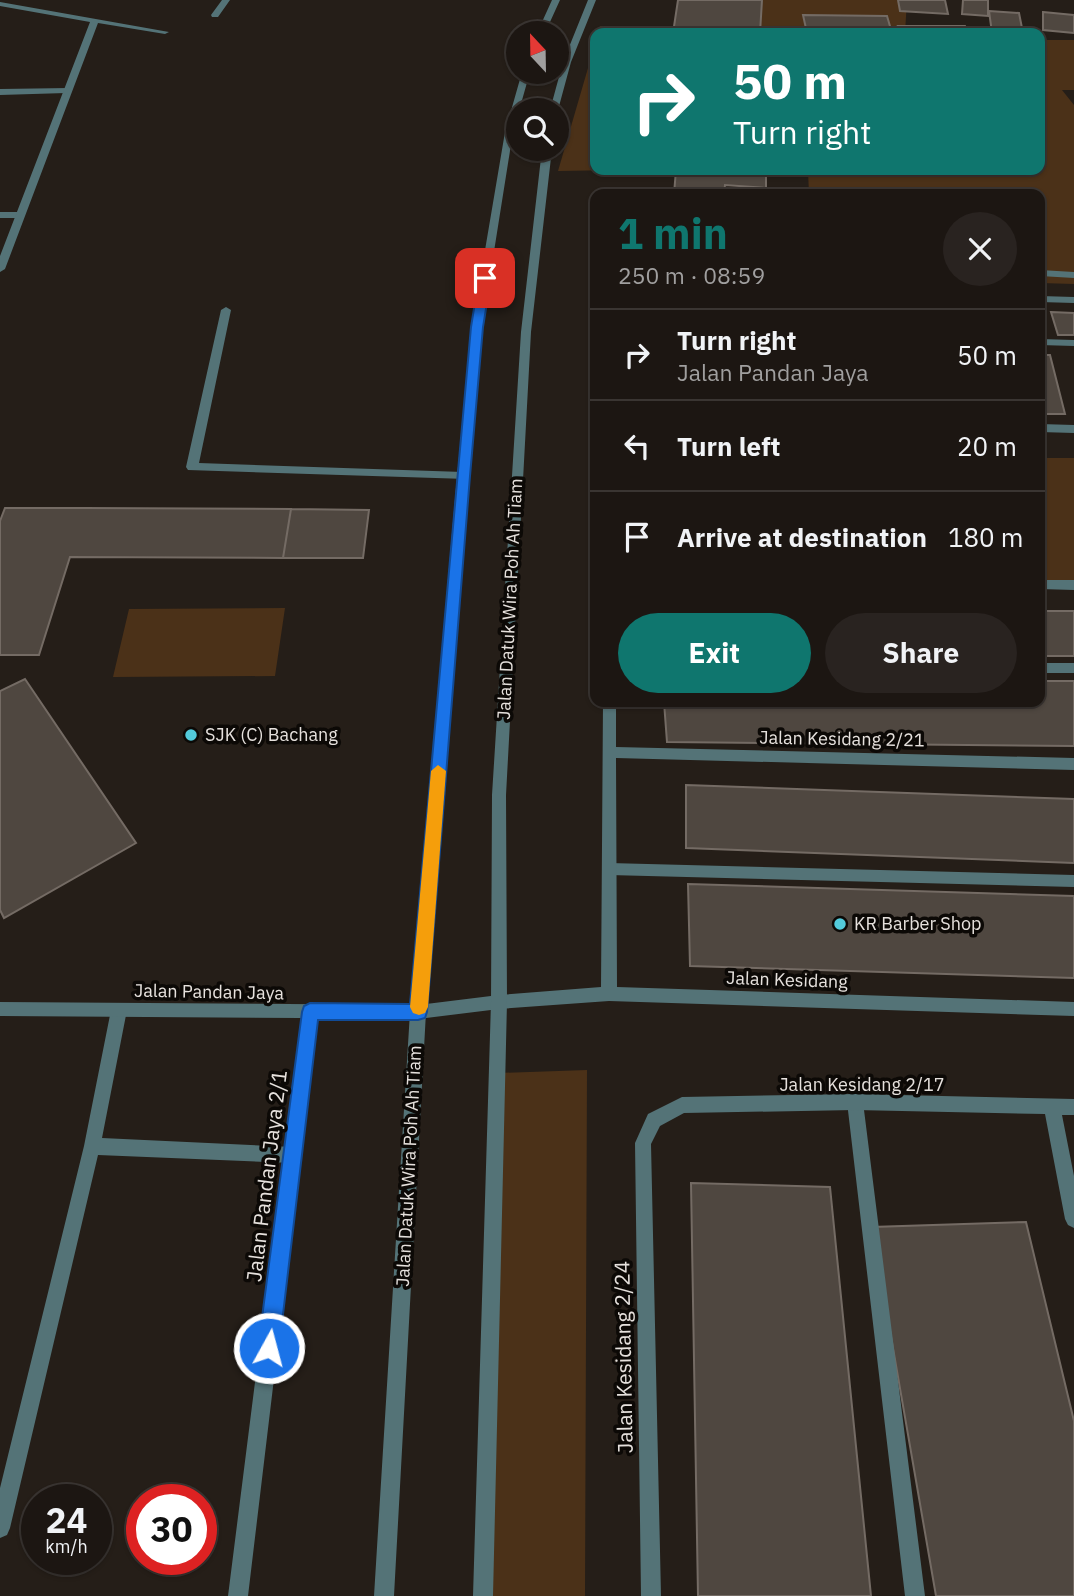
<!DOCTYPE html>
<html lang="en">
<head>
<meta charset="utf-8">
<style>
	body { margin:0; font-family:"IBM Plex Sans",sans-serif; background:#292320; color:#f1f3f6; height:100vh; display:flex; flex-direction:column; font-size:26px; white-space:nowrap }
	* { box-sizing:border-box; margin:0 }
	p { font-size:23px; color:#a09f9f }
	.icon { flex:none; width:38px; height:38px; fill:none; stroke:currentColor; stroke-width:2; stroke-linecap:round; stroke-linejoin:round }
	.map { position:relative; flex:1; overflow:hidden }
	.panel { position:absolute; left:590px; top:189px; width:455px; height:518px; display:flex; flex-direction:column; background:#1c1612; border-radius:14px; box-shadow:0 2px 5px #0004,0 0 0 2px #3a3532 }
	.panel>* { flex:none }
	.top-card { position:absolute; left:590px; top:28px; width:455px; height:147px; border-radius:14px; box-shadow:0 2px 5px #0004,0 0 0 2px #3a3532; background:#0f766e; color:#fff; overflow:hidden }
	.needle { width:46px; rotate:338deg }
	.controls { position:absolute; left:506px; top:21px; display:grid; gap:14px }
	.controls a { display:grid; place-items:center; width:63px; height:63px; border-radius:50%; background:#1c1612; box-shadow:0 2px 5px #0004,0 0 0 2px #3a3532; font-size:35px }
	.speed { position:absolute; left:21px; top:1484px; display:flex; gap:14px; font-size:35px; font-weight:700; text-align:center }
	.speed>* { display:grid; place-content:center; width:91px; height:91px; border-radius:50%; background:#1c1612; box-shadow:0 2px 5px #0004,0 0 0 2px #3a3532; line-height:1 }
	.speed small { font-size:18px; font-weight:400 }
	.speed .limit { border:10px solid #d22; background:#fff; color:#111 }
	.pin { position:absolute; display:grid; place-items:center; width:60px; height:60px; color:#fff; margin:-30px; border-radius:14px; box-shadow:0 4px 10px #0006 }
	.me { position:absolute; width:77px; margin:-38px; rotate:7deg; stroke-linejoin:round; filter:drop-shadow(0 0 5px #0008) }
	.turn { display:flex; align-items:center; gap:24px; height:147px; padding:0 28px; font-size:32px }
	.turn .icon { width:91px; height:91px; stroke-width:2.5 }
	.turn b { display:block; font-size:49px; line-height:60px }
	.round { display:grid; place-items:center; flex:none; width:74px; height:74px; border-radius:37px; background:#292320 }
	.headline { display:flex; align-items:center; justify-content:space-between; height:119px; padding:0 28px }
	h1 { font-size:42px; font-weight:700; line-height:52px; color:#0f766e }
	.action { display:flex; gap:14px; margin-top:auto; padding:14px 28px }
	.action a { flex:1; height:80px; border-radius:42px; background:#0f766e; color:#fff; font-size:28px; font-weight:700; line-height:80px; text-align:center }
	.action a+a { background:#292320; color:#f1f3f6 }
	ul { padding:0; list-style:none }
	li { display:flex; align-items:center; gap:21px; height:91px; padding:0 28px; border-top:2px solid #3a3532 }
	li div { flex:1 }
	li b { display:block; font-size:26px }
	li em { font-style:normal }
	.map>svg:first-child { display:block }
	.green { fill:#4b3118 }
	.building { fill:#4f4740; stroke:#746b64; stroke-width:2 }
	.lines { fill:none; stroke-linecap:round; stroke-linejoin:round }
	.service { fill:#547377; fill-rule:evenodd }
	.minor { fill:#547377; fill-rule:evenodd }
	.tertiary { fill:#547377; fill-rule:evenodd }
	.route { fill:#1a73e8; stroke:#114b97; stroke-width:2 }
	.slow { fill:#f59e0b }
	.poi-dot { fill:#53cbdb; stroke:#0c0906; stroke-width:2.5 }
	.labels { text-anchor:middle; stroke-width:7; stroke-linejoin:round; paint-order:stroke }
	.street-label { font-size:18px; fill:#e6e1dd; stroke:#0c0906 }
	.poi-label { font-size:18px; fill:#e6e1dd; stroke:#0c0906; text-anchor:start }
	.near-street-label { font-size:21px; fill:#e6e1dd; stroke:#0c0906 }
</style>
</head>
<body>
<div class="map">
<svg width="1074" height="1596" viewBox="0 0 1074 1596">
	<rect width="100%" height="100%" fill="#251e18"/>
	<!-- green -->
	<path class="green" d="M762 0H907L905 33H598L600 26 760 29Z
		M1040 40H1074V90H1062L1074 105V284L1040 283V194H809L808 171 766 174 700 170H1040Z
		M595 44V170H618L558 171Z
		M1040 458H1074V586L1040 585Z
		M285 608 275 676 113 677 129 609Z
		M587 1070 585 1596H483L497 1073Z"/>
	<!-- building -->
	<path class="building" d="M678 0H762L760 33H673Z
		M898 0H945L948 14 900 11Z
		M963 0H988V16L962 14Z
		M989 11 1019 13 1023 33H992Z
		M1043 12 1074 15V33L1043 30Z
		M803 15 887 16 892 33H807Z
		M898 26H965L968 33H901Z
		M676 170 766 174V188L725 185 724 194H674Z
		M1051 312 1074 313V335H1058Z
		M1040 355H1050L1065 414H1040Z
		M5 508H84L291 509 283 558 70 557 39 655H0V521Z
		M291 509 369 510 363 558H283Z
		M1040 611H1074V656H1040Z
		M25 679 136 843 4 918 0 910V691Z
		M1040 681H1074V746L667 742 664 702H1040Z
		M686 785 1074 799V863L686 848Z
		M688 884 1074 896V978L690 966Z
		M691 1183 830 1187 871 1596H698Z
		M1026 1222 1074 1421V1596H936L872 1227Z"/>
	<g class="lines">
		<!-- service -->
		<path class="service" d="M69 88 70 90 66 93 0 95V89Z
			M0 212H19L24 215 19 218H0Z
			M1040 270 1074 272V278L1040 276Z
			M1040 339 1074 340V346L1040 345Z
			M1040 663H1074V673H1040Z
			M609 863 1074 875V887L609 875 604 873 602 869 604 865Z
			M119 1003 125 1005 127 1010 102 1138 293 1147 299 1149 301 1155 299 1161 293 1163 98 1155 10 1528 7 1535 0 1538V1488L84 1146 111 1010 113 1005Z
			M855 1094 861 1096 863 1102 925 1596H905L847 1102 849 1096Z"/>
		<!-- minor -->
		<path class="minor" d="M222 0H230L218 17H212L211 15Z
			M0 2 169 32 165 34 98 23 5 269 0 272V256L90 22 0 6Z
			M1040 296 1074 297V303L1040 302Z
			M226 307 231 310 199 463 463 472 467 473V479L188 470 186 467 221 310Z
			M1040 424 1074 425V433L1040 432Z
			M1074 580V590L1040 589V580Z
			M603 702H616V747L1074 758V770L616 758 617 987 1074 1002V1016L609 1001 499 1009 418 1019H317L248 1596H228L301 1018 0 1016V1002L418 1005 499 995 601 987Z
			M855 1094 1074 1099V1115H1062L1074 1176V1228L1068 1225 1065 1219 1045 1114 855 1110 684 1113 660 1126 651 1144 661 1596H641L635 1143 648 1114 682 1097Z"/>
		<!-- tertiary -->
		<path class="tertiary" d="M552 0H560L545 33H537Z
			M588 0H596L571 62 558 110 556 112 550 110 563 62Z
			M522 72H530L513 132 482 327 469 476 426 1012 394 1596H374L410 1012 457 476 472 327 505 132Z
			M542 149H552L531 332 506 795 507 1002 493 1596H473L491 1002 492 795 521 332Z"/>
	</g>
	<!-- route -->
	<path class="route" d="M485 275 491 278 483 327 470 476 427 1012 425 1018 418 1020H318L279 1348 276 1355 269 1358 261 1355 258 1348 302 1012 304 1006 310 1003 410 1004 471 327 479 278Z"/>
	<!-- slow -->
	<path class="slow" d="M438 765 446 771 428 1007 425 1013 419 1015 413 1013 410 1007 431 771Z"/>
	<!-- markers -->
	<g class="poi-dot">
		<circle cx="191" cy="735" r="7"/>
		<circle cx="840" cy="924" r="7"/>
	</g>
	<g class="labels">
		<!-- street labels -->
		<g class="street-label">
			<text transform="translate(510 599) rotate(-87)" y="6">Jalan Datuk Wira Poh Ah Tiam</text>
			<text transform="translate(842 739) rotate(1)" y="6">Jalan Kesidang 2/21</text>
			<text transform="translate(787 980) rotate(2)" y="6">Jalan Kesidang</text>
			<text transform="translate(209 992) rotate(1)" y="6">Jalan Pandan Jaya</text>
			<text x="862" y="1091">Jalan Kesidang 2/17</text>
			<text transform="translate(409 1166) rotate(-87)" y="6">Jalan Datuk Wira Poh Ah Tiam</text>
		</g>
		<!-- poi labels -->
		<g class="poi-label">
			<text x="205" y="741">SJK (C) Bachang</text>
			<text x="854" y="930">KR Barber Shop</text>
		</g>
		<!-- near-street labels -->
		<g class="near-street-label">
			<text transform="translate(267 1176) rotate(-83)" y="7">Jalan Pandan Jaya 2/1</text>
			<text transform="translate(624 1357) rotate(-91)" y="7">Jalan Kesidang 2/24</text>
		</g>
	</g>
</svg>
<div class="controls">
<a><svg class="needle" viewBox="-14 -14 28 28"><path d="M0-13l5 13h-10z" fill="#e53935"/><path d="M0 13l5-13h-10z" fill="#a09f9f"/></svg></a>
<a><svg class="icon" aria-label="search" viewBox="0 0 24 24"><circle cx="10" cy="10" r="6"/><path d="M15 15l6 6"/></svg></a>
</div>
<div class="speed"><div>24<small>km/h</small></div><div class="limit">30</div></div>
<div class="pin" style="left:485px;top:278px;background:#d93025"><svg class="icon" aria-label="arrive" viewBox="0 0 24 24"><path d="M6 21V4h12l-3 4 3 4H6"/></svg></div>
<svg class="me" style="left:269px;top:1348px" viewBox="-20 -20 40 40"><circle r="17" fill="#1a73e8" stroke="#fff" stroke-width="3"/><path d="M0-11L8 9 0 5-8 9z" fill="#fff"/></svg>
<div class="top-card">
<div class="turn"><svg class="icon" aria-label="right" viewBox="0 0 24 24"><path d="M7 20v-9h11M14 6l5 5-5 5"/></svg><div><b>50 m</b>Turn right</div></div>
</div>
<section class="panel">
<div class="headline"><div><h1>1 min</h1><p>250 m · 08:59</p></div><a class="round"><svg class="icon" aria-label="close" viewBox="0 0 24 24"><path d="M6 6l12 12M18 6L6 18"/></svg></a></div>
<ul>
<li><svg class="icon" aria-label="right" viewBox="0 0 24 24"><path d="M7 20v-9h11M14 6l5 5-5 5"/></svg><div><b>Turn right</b><p>Jalan Pandan Jaya</p></div><em>50 m</em></li>
<li><svg class="icon" aria-label="left" viewBox="0 0 24 24"><path d="M17 20v-9H6M10 6l-5 5 5 5"/></svg><div><b>Turn left</b></div><em>20 m</em></li>
<li><svg class="icon" aria-label="arrive" viewBox="0 0 24 24"><path d="M6 21V4h12l-3 4 3 4H6"/></svg><div><b>Arrive at destination</b></div><em>180 m</em></li>
</ul>
<div class="action"><a>Exit</a><a>Share</a></div>
</section>
</div>
</body>
</html>
